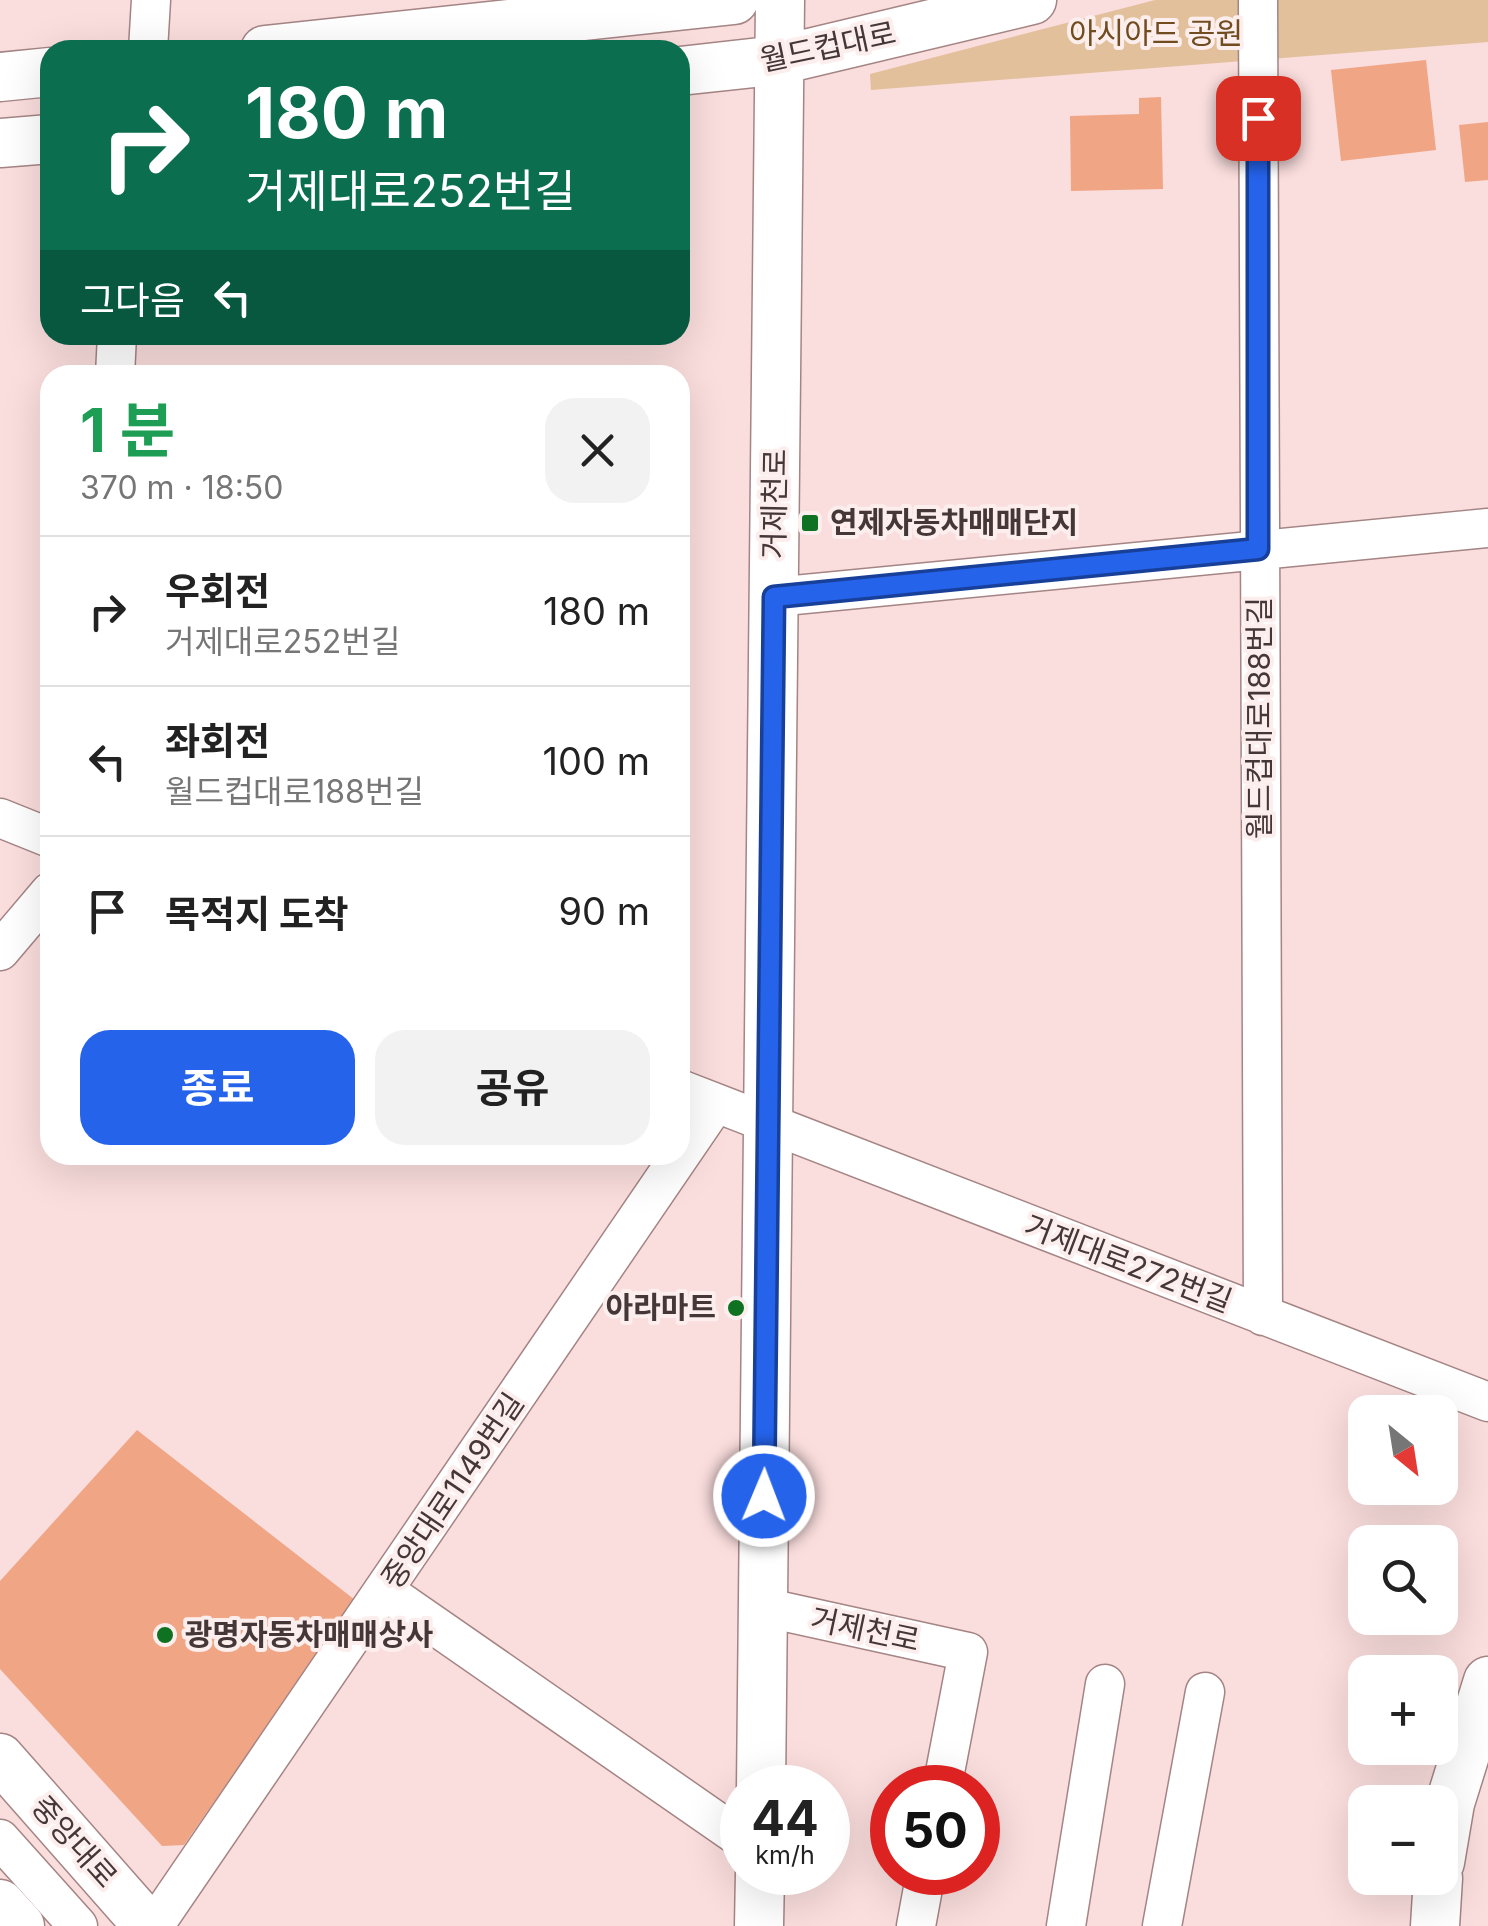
<!DOCTYPE html>
<html lang="ko">
<head>
<meta charset="utf-8">
<style>
	body { margin:0; font-family:Inter,"Noto Sans KR",sans-serif; background:#f2f2f2; color:#222; height:100vh; display:flex; flex-direction:column; font-size:38px; white-space:nowrap }
	* { box-sizing:border-box; margin:0 }
	p { font-size:32px; color:#767676 }
	.icon { flex:none; width:55px; height:55px; fill:none; stroke:currentColor; stroke-width:2; stroke-linecap:round; stroke-linejoin:round }
	.map { position:relative; flex:1; overflow:hidden }
	.drawer { position:absolute; left:40px; top:365px; width:650px; height:800px; display:flex; flex-direction:column; background:#fff; border-radius:30px; box-shadow:0 10px 40px #0002 }
	.drawer>* { flex:none }
	.hud { position:absolute; left:40px; top:40px; width:650px; height:305px; border-radius:30px; box-shadow:0 10px 40px #0002; background:#0b6e4f; color:#fff; overflow:hidden }
	.needle { width:65px; rotate:150deg }
	.buttons { position:absolute; left:1348px; top:1395px; display:grid; gap:20px }
	.buttons a { display:grid; place-items:center; width:110px; height:110px; border-radius:20px; background:#fff; box-shadow:0 10px 40px #0002; font-size:50px }
	.speed { position:absolute; left:720px; top:1765px; display:flex; gap:20px; font-size:50px; font-weight:700; text-align:center }
	.speed>* { display:grid; place-content:center; width:130px; height:130px; border-radius:50%; background:#fff; box-shadow:0 10px 40px #0002; line-height:1 }
	.speed small { font-size:25px; font-weight:400 }
	.speed .limit { border:15px solid #d22; background:#fff; color:#111 }
	.pin { position:absolute; display:grid; place-items:center; width:85px; height:85px; color:#fff; margin:-42px; border-radius:20px; box-shadow:0 5px 15px #0006 }
	.me { position:absolute; width:110px; margin:-55px; rotate:1deg; stroke-linejoin:round; filter:drop-shadow(0 0 8px #0008) }
	.turn { display:flex; align-items:center; gap:35px; height:210px; padding:0 40px; font-size:45px }
	.turn .icon { width:130px; height:130px; stroke-width:2.5 }
	.turn b { display:block; font-size:70px; line-height:85px }
	.then { display:flex; align-items:center; height:95px; padding:0 40px; background:#0003; gap:20px; font-size:38px }
	.round { display:grid; place-items:center; flex:none; width:105px; height:105px; border-radius:30px; background:#f2f2f2 }
	.overview { display:flex; align-items:center; justify-content:space-between; height:170px; padding:0 40px }
	h1 { font-size:60px; font-weight:700; line-height:75px; color:#1e9e55 }
	.cta { display:flex; gap:20px; margin-top:auto; padding:20px 40px }
	.cta a { flex:1; height:115px; border-radius:30px; background:#2563eb; color:#fff; font-size:40px; font-weight:700; line-height:115px; text-align:center }
	.cta a+a { background:#f2f2f2; color:#222 }
	ul { padding:0; list-style:none }
	li { display:flex; align-items:center; gap:30px; height:150px; padding:0 40px; border-top:2px solid #e0e0e0 }
	li div { flex:1 }
	li b { display:block; font-size:38px }
	li em { font-style:normal }
	.map>svg:first-child { display:block }
	.green { fill:#e2c09b }
	.building { fill:#f0a585 }
	.lines { fill:none; stroke-linecap:round; stroke-linejoin:round }
	.minor-casing { stroke:#a58484; stroke-width:41 }
	.major-casing { stroke:#a58484; stroke-width:51 }
	.minor { stroke:#fff; stroke-width:38 }
	.major { stroke:#fff; stroke-width:48 }
	.route-casing { stroke:#184099; stroke-width:25 }
	.route { stroke:#2563eb; stroke-width:18 }
	.poi-dot { fill:#0e7222; stroke:#fdeeee; stroke-width:4 }
	.labels { text-anchor:middle; stroke-width:8; stroke-linejoin:round; paint-order:stroke }
	.park-label { font-size:30px; fill:#704c1f; stroke:#fdeeee }
	.street-label { font-size:30px; fill:#453737; stroke:#fdeeee }
	.poi-label { font-size:30px; font-weight:bold; fill:#453737; stroke:#fdeeee; text-anchor:start }
</style>
</head>
<body>
<div class="map">
<svg width="1488" height="1926" viewBox="0 0 1488 1926">
	<rect width="100%" height="100%" fill="#fadddd"/>
	<!-- green -->
	<path class="green" d="M1155 0H1488V42L871 90 870 74Z"/>
	<!-- building -->
	<path class="building" d="M1426 60 1436 150 1341 161 1331 70Z
		M1161 97 1163 189 1071 191 1070 116 1139 114V98Z
		M1488 122V180L1465 182 1459 125Z
		M137 1430 355 1600 184 1845 162 1846 0 1669V1581Z"/>
	<g class="lines">
		<defs>
			<path id="minor" d="M1258 0 1263 1316
				M148 50 151 0
				M115 375 117 335
				M774 597 1488 528
				M0 818 50 838
				M0 951 50 892
				M680 1089 1488 1402
				M385 1591 742 1839
				M763 1607 968 1652 942 1788
				M0 1839 78 1926
				M154 1926 716 1103
				M916 1926 926 1872
				M1066 1926 1105 1684
				M1162 1926 1205 1692"/>
			<path id="major" d="M265 50 734 0
				M680 71 780 60 1032 0
				M0 77 50 72
				M0 143 50 139
				M0 1758 148 1926
				M761 1788 780 0
				M1440 1862 1450 1803 1488 1681
				M0 1904 20 1926
				M759 1926 760 1872
				M1435 1926 1438 1878"/>
		</defs>
		<!-- minor casing -->
		<use href="#minor" class="minor-casing"/>
		<!-- major casing -->
		<use href="#major" class="major-casing"/>
		<!-- minor -->
		<use href="#minor" class="minor"/>
		<!-- major -->
		<use href="#major" class="major"/>
	</g>
	<g class="lines">
		<defs>
			<path id="route" d="M764 1496 774 597 1258 549V118"/>
		</defs>
		<!-- route casing -->
		<use href="#route" class="route-casing"/>
		<!-- route -->
		<use href="#route" class="route"/>
	</g>
	<!-- markers -->
	<g class="poi-dot">
		<rect x="800" y="513" width="20" height="20" rx="5"/>
		<circle cx="736" cy="1308" r="10"/>
		<circle cx="165" cy="1635" r="10"/>
	</g>
	<g class="labels">
		<!-- park labels -->
		<g class="park-label">
			<text x="1156" y="44">아시아드 공원</text>
		</g>
		<!-- street labels -->
		<g class="street-label">
			<text transform="translate(828 47) rotate(-12)" y="10">월드컵대로</text>
			<text transform="translate(775 504) rotate(-89)" y="10">거제천로</text>
			<text transform="translate(1260 718) rotate(-90)" y="10">월드컵대로188번길</text>
			<text transform="translate(1128 1264) rotate(21)" y="10">거제대로272번길</text>
			<text transform="translate(453 1491) rotate(-56)" y="10">중앙대로1149번길</text>
			<text transform="translate(865 1630) rotate(12)" y="10">거제천로</text>
			<text transform="translate(74 1842) rotate(48)" y="10">중앙대로</text>
		</g>
		<!-- poi labels -->
		<g class="poi-label">
			<text x="830" y="533">연제자동차매매단지</text>
			<text x="716" y="1318" text-anchor="end">아라마트</text>
			<text x="185" y="1645">광명자동차매매상사</text>
		</g>
	</g>
</svg>
<div class="buttons">
<a><svg class="needle" viewBox="-14 -14 28 28"><path d="M0-13l5 13h-10z" fill="#e53935"/><path d="M0 13l5-13h-10z" fill="#767676"/></svg></a>
<a><svg class="icon" aria-label="search" viewBox="0 0 24 24"><circle cx="10" cy="10" r="6"/><path d="M15 15l6 6"/></svg></a>
<a>+</a>
<a>−</a>
</div>
<div class="speed"><div>44<small>km/h</small></div><div class="limit">50</div></div>
<div class="pin" style="left:1258px;top:118px;background:#d93025"><svg class="icon" aria-label="arrive" viewBox="0 0 24 24"><path d="M6 21V4h12l-3 4 3 4H6"/></svg></div>
<svg class="me" style="left:764px;top:1496px" viewBox="-20 -20 40 40"><circle r="17" fill="#2563eb" stroke="#fff" stroke-width="3"/><path d="M0-11L8 9 0 5-8 9z" fill="#fff"/></svg>
<div class="hud">
<div class="turn"><svg class="icon" aria-label="right" viewBox="0 0 24 24"><path d="M7 20v-9h11M14 6l5 5-5 5"/></svg><div><b>180 m</b>거제대로252번길</div></div>
<div class="then">그다음<svg class="icon" aria-label="left" viewBox="0 0 24 24"><path d="M17 20v-9H6M10 6l-5 5 5 5"/></svg></div>
</div>
<section class="drawer">
<div class="overview"><div><h1>1 분</h1><p>370 m · 18:50</p></div><a class="round"><svg class="icon" aria-label="close" viewBox="0 0 24 24"><path d="M6 6l12 12M18 6L6 18"/></svg></a></div>
<ul>
<li><svg class="icon" aria-label="right" viewBox="0 0 24 24"><path d="M7 20v-9h11M14 6l5 5-5 5"/></svg><div><b>우회전</b><p>거제대로252번길</p></div><em>180 m</em></li>
<li><svg class="icon" aria-label="left" viewBox="0 0 24 24"><path d="M17 20v-9H6M10 6l-5 5 5 5"/></svg><div><b>좌회전</b><p>월드컵대로188번길</p></div><em>100 m</em></li>
<li><svg class="icon" aria-label="arrive" viewBox="0 0 24 24"><path d="M6 21V4h12l-3 4 3 4H6"/></svg><div><b>목적지 도착</b></div><em>90 m</em></li>
</ul>
<div class="cta"><a>종료</a><a>공유</a></div>
</section>
</div>
</body>
</html>
